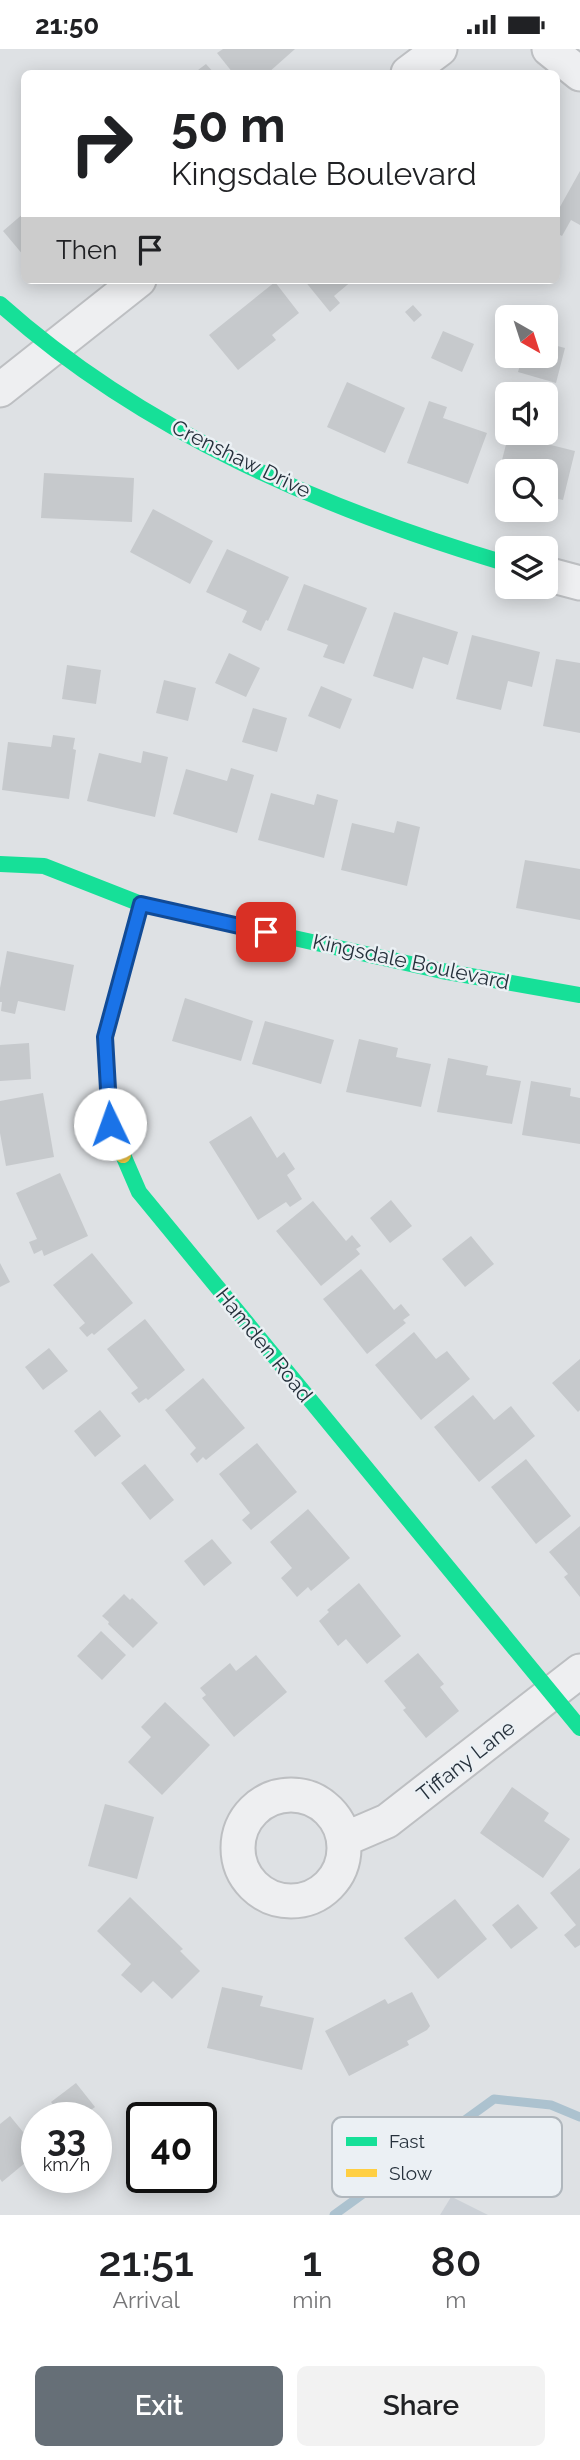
<!DOCTYPE html>
<html lang="en">
<head>
<meta charset="utf-8">
<style>
	body { margin:0; font-family:Raleway,sans-serif; background:#f2f2f2; color:#202124; height:100vh; display:flex; flex-direction:column; font-size:26px; white-space:nowrap }
	* { box-sizing:border-box; margin:0 }
	p { font-size:23px; color:#757577 }
	.icon { flex:none; width:38px; height:38px; fill:none; stroke:currentColor; stroke-width:2; stroke-linecap:round; stroke-linejoin:round }
	.map { position:relative; height:2166px; overflow:hidden }
	.drawer { display:flex; flex-direction:column; background:#fff; flex:1 }
	.drawer>* { flex:none }
	.hud { position:absolute; left:21px; top:21px; width:539px; height:214px; border-radius:10px; box-shadow:0 4px 18px #0003; background:#fff; color:#202124; overflow:hidden }
	.needle { width:46px; rotate:141deg }
	.controls { position:absolute; left:495px; top:256px; display:grid; gap:14px }
	.controls a { display:grid; place-items:center; width:63px; height:63px; border-radius:10px; background:#fff; box-shadow:0 4px 18px #0003; font-size:35px }
	.speed { position:absolute; left:21px; top:2053px; display:flex; gap:14px; font-size:35px; font-weight:700; text-align:center }
	.speed>* { display:grid; place-content:center; width:91px; height:91px; border-radius:50%; background:#fff; box-shadow:0 4px 18px #0003; line-height:1 }
	.speed small { font-size:18px; font-weight:400 }
	.speed .limit { border:4px solid #111; border-radius:10px; background:#fff; color:#111 }
	.pin { position:absolute; display:grid; place-items:center; width:60px; height:60px; color:#fff; margin:-30px; border-radius:14px; box-shadow:0 4px 10px #0006 }
	.me { position:absolute; width:77px; margin:-38px; rotate:357deg; stroke-linejoin:round; filter:drop-shadow(0 0 5px #0008) }
	.turn { display:flex; align-items:center; gap:24px; height:147px; padding:0 35px; font-size:32px }
	.turn .icon { width:91px; height:91px; stroke-width:2.5 }
	.turn b { display:block; font-size:49px; line-height:60px }
	.then { display:flex; align-items:center; height:66px; padding:0 35px; background:#0003; gap:14px; font-size:26px }
	.eta { display:flex; justify-content:space-evenly; align-items:center; height:119px; text-align:center }
	.eta b { font-size:42px; font-weight:600; line-height:49px }
	.action { display:flex; gap:14px; margin-top:auto; padding:14px 35px }
	.action a { flex:1; height:80px; border-radius:10px; background:#666f77; color:#fff; font-size:28px; font-weight:600; line-height:80px; text-align:center }
	.action a+a { background:#f2f2f2; color:#202124 }
	.status { display:flex; justify-content:space-between; align-items:center; height:49px; padding:0 35px; background:#fff; direction:ltr }
	.status svg { height:19px; fill:currentColor }
	.map>svg:first-child { display:block }
	.built { fill:#ccd1d7 }
	.lines { fill:none; stroke-linecap:round; stroke-linejoin:round }
	.stream { stroke:#acc2cf; stroke-width:9 }
	.building { fill:#c6c9cc }
	.street-casing { stroke:#bdbfc2; stroke-width:37 }
	.street { stroke:#eeeff1; stroke-width:33 }
	.fast { stroke:#16e098; stroke-width:16 }
	.slow { stroke:#ffcf43; stroke-width:16 }
	.route-casing { stroke:#114b97; stroke-width:18 }
	.route { stroke:#1a73e8; stroke-width:12 }
	.labels { text-anchor:middle; stroke-width:5; stroke-linejoin:round; paint-order:stroke }
	.street-label { font-size:21px; fill:#26313c; stroke:#ebf0f4 }
	.key { fill:#ebf0f4; stroke:#b0b7bd; stroke-width:2 }
	.key-label { font-size:19px; fill:#26313c }
</style>
</head>
<body>
<div class="status"><b>21:50</b><svg viewBox="0 0 49 12"><path d="M0 12V9h3v3zM5 12V6h3v6zM10 12V3h3v9zM15 12V0h3v12zM26 1h20v11H26zM47 4h2v5h-2z"/></svg></div>
<div class="map">
<svg width="580" height="2166" viewBox="0 0 580 2166">
	<rect width="100%" height="100%" fill="#dee1e4"/>
	<!-- built -->
	<path class="built" d="M451 2148H452L488 2166H440Z"/>
	<g class="lines">
		<!-- stream -->
		<path class="stream" d="M334 2166 494 2050 551 2056 580 2068"/>
	</g>
	<!-- building -->
	<path class="building" d="M223 0H295L268 24H233L217 4Z
		M206 15 214 24H194Z
		M580 122V176L571 171 562 187 556 184V165Z
		M24 164V207L3 182Z
		M304 231H353L334 247 340 254 330 263Z
		M275 233 299 264 272 286 276 291 238 321 209 286Z
		M413 256 422 266 414 273 405 263Z
		M443 282 474 295 462 323 431 309Z
		M546 294 565 299 556 334 518 323 523 306H546Z
		M347 333 405 359 385 404 327 378Z
		M429 352 447 358 443 369 487 384 468 435 407 414Z
		M513 383H528L527 390 575 402 563 451 546 447V422H508V437L496 434 509 384Z
		M44 424 134 429 132 473 41 469Z
		M153 460 213 492 190 535 130 503Z
		M227 500 289 528 268 572 266 571 261 582 242 573 247 562 206 543Z
		M304 535 367 559 344 615 323 608 328 596 287 581Z
		M394 563 458 583 448 616 423 608 413 640 373 627Z
		M472 586 540 603 532 638 508 632 501 661 456 650Z
		M229 604 260 619 246 648 215 634Z
		M556 610 580 614V684L543 677Z
		M67 616 101 621 96 655 62 650Z
		M164 631 196 639 188 672 156 664Z
		M321 637 352 650 340 680 308 667Z
		M253 659 287 669 277 703 242 693Z
		M53 686 75 689 73 700 76 701 69 750 2 741 8 693 51 698Z
		M143 702 168 708 155 768 87 752 99 704 141 714Z
		M231 719 254 726 237 784 173 765 186 720 227 732Z
		M271 744 314 756 317 745 338 751 324 809 258 791Z
		M397 772 420 778 407 837 341 821 352 774 394 784Z
		M525 811 580 820V871L516 859Z
		M7 902 74 916 65 962 18 952 15 965 1 962 2 953H0V939Z
		M185 949 253 972 241 1012 172 992Z
		M265 972 334 991 321 1035 252 1015Z
		M359 990 398 999 396 1008 431 1015 421 1058 346 1043Z
		M29 994 31 1030 0 1032V996Z
		M448 1009 488 1017 486 1026 521 1032 512 1075 437 1063Z
		M531 1032 571 1039 570 1047 580 1049V1095L522 1086Z
		M43 1044 54 1108 6 1117 0 1084V1052Z
		M251 1067 277 1109 284 1103 295 1120 287 1126 302 1150 290 1158 286 1153 258 1171 209 1093Z
		M60 1124 88 1187 44 1207 42 1201 34 1205 29 1193 37 1190 16 1144Z
		M391 1151 412 1177 390 1194 370 1169Z
		M313 1152 346 1192 352 1186 361 1197 356 1200 360 1205 321 1237 276 1182Z
		M471 1187 494 1215 465 1238 442 1210Z
		M92 1204 133 1254 94 1286 92 1284 87 1288 79 1279 85 1274 53 1236Z
		M0 1214 10 1233 0 1238Z
		M361 1220 394 1261 401 1255 410 1266 403 1271 406 1274 367 1305 323 1250Z
		M145 1270 185 1321 148 1351 146 1349 139 1354 131 1344 138 1339 107 1300Z
		M414 1283 436 1310 447 1302 470 1330 421 1371 375 1316Z
		M49 1299 68 1322 43 1341 25 1318Z
		M580 1310V1361L578 1363 552 1334Z
		M203 1329 245 1379 206 1411 203 1408 197 1414 190 1405 196 1399 165 1361Z
		M473 1346 494 1371 511 1357 535 1387 479 1433 434 1378Z
		M100 1361 121 1387 95 1408 74 1382Z
		M257 1394 297 1443 251 1481 242 1471 250 1464 219 1425Z
		M526 1410 571 1467 536 1495 491 1438Z
		M145 1415 174 1451 150 1471 121 1434Z
		M308 1460 350 1509 311 1542 308 1538 297 1548 281 1529 292 1519 270 1493Z
		M580 1477V1548L564 1528 568 1525 549 1503Z
		M212 1490 232 1514 204 1537 184 1512Z
		M359 1534 401 1587 367 1615 346 1590 338 1597 319 1572 329 1563 327 1561Z
		M124 1545 130 1551 132 1549 158 1574 133 1599 108 1575 109 1573 102 1567Z
		M101 1582 126 1606 102 1631 77 1607Z
		M418 1604 444 1635 440 1638 459 1662 426 1689 403 1661 406 1659 384 1632Z
		M256 1606 287 1643 234 1688 202 1649 206 1646 200 1639 230 1614 236 1622Z
		M165 1653 210 1696 162 1746 128 1713 151 1688 141 1678Z
		M512 1738 549 1764 544 1772 570 1790 543 1829 480 1784Z
		M105 1755 154 1768 137 1830 88 1817Z
		M580 1819V1896L575 1899 564 1886 576 1876 550 1844Z
		M130 1848 183 1900 180 1902 200 1922 172 1950 153 1932 141 1944 121 1926 131 1915 97 1882Z
		M455 1850 487 1890 438 1930 404 1889Z
		M518 1855 538 1879 511 1900 492 1876Z
		M222 1938 263 1947 260 1957 314 1969 302 2021 207 1999Z
		M412 1943 430 1977 427 1981 407 1992 409 1996 349 2027 325 1982 385 1950 388 1955Z
		M76 2034 95 2058 81 2068H63L51 2053Z
		M10 2067 37 2100V2104L2 2133 0 2130V2075Z"/>
	<g class="lines">
		<defs>
			<path id="street" d="M549 0 580 25
				M408 24 440 0
				M0 341 139 231
				M546 525 580 534
				M238 1799a53 53 0 1 1 106 0a53 53 0 1 1-106 0Z
				M345 1790 387 1772 580 1622"/>
		</defs>
		<!-- street casing -->
		<use href="#street" class="street-casing"/>
		<!-- street -->
		<use href="#street" class="street"/>
		<!-- fast -->
		<path class="fast" d="M0 255C143 383 326 461 508 515
			M0 815 44 817 141 855 442 922 580 946
			M123 1106 139 1143 580 1679"/>
		<!-- slow -->
		<path class="slow" d="M123 1106 110 1075 105 988 141 855"/>
	</g>
	<g class="lines">
		<defs>
			<path id="route" d="M110 1075 105 988 141 855 266 883"/>
		</defs>
		<!-- route casing -->
		<use href="#route" class="route-casing"/>
		<!-- route -->
		<use href="#route" class="route"/>
	</g>
	<g class="labels">
		<!-- street labels -->
		<g class="street-label">
			<text transform="translate(241 410) rotate(26)" y="7">Crenshaw Drive</text>
			<text transform="translate(411 913) rotate(12)" y="7">Kingsdale Boulevard</text>
			<text transform="translate(264 1296) rotate(51)" y="7">Hamden Road</text>
			<text transform="translate(466 1712) rotate(-38)" y="7">Tiffany Lane</text>
		</g>
	</g>
	<!-- legend -->
	<rect x="332" y="2068" width="230" height="80" rx="10" class="key"/>
	<rect x="346" y="2088" width="31" height="9" fill="#16e098"/>
	<rect x="346" y="2120" width="31" height="8" fill="#ffcf43"/>
	<g class="key-label">
		<text x="389" y="2099">Fast</text>
		<text x="389" y="2131">Slow</text>
	</g>
</svg>
<div class="controls">
<a><svg class="needle" viewBox="-14 -14 28 28"><path d="M0-13l5 13h-10z" fill="#e53935"/><path d="M0 13l5-13h-10z" fill="#757577"/></svg></a>
<a><svg class="icon" aria-label="sound" viewBox="0 0 24 24"><path d="M4 9h4l5-4v14l-5-4H4zM17 9q2 3 0 6"/></svg></a>
<a><svg class="icon" aria-label="search" viewBox="0 0 24 24"><circle cx="10" cy="10" r="6"/><path d="M15 15l6 6"/></svg></a>
<a><svg class="icon" aria-label="layers" viewBox="0 0 24 24"><path d="M12 4l9 5-9 5-9-5zM3 14l9 5 9-5"/></svg></a>
</div>
<div class="speed"><div>33<small>km/h</small></div><div class="limit">40</div></div>
<div class="pin" style="left:266px;top:883px;background:#d93025"><svg class="icon" aria-label="arrive" viewBox="0 0 24 24"><path d="M6 21V4h12l-3 4 3 4H6"/></svg></div>
<svg class="me" style="left:110px;top:1075px" viewBox="-20 -20 40 40"><circle r="19" fill="#fff"/><path d="M0-13L10 11 0 6-10 11z" fill="#1a73e8"/></svg>
<div class="hud">
<div class="turn"><svg class="icon" aria-label="right" viewBox="0 0 24 24"><path d="M7 20v-9h11M14 6l5 5-5 5"/></svg><div><b>50 m</b>Kingsdale Boulevard</div></div>
<div class="then">Then<svg class="icon" aria-label="arrive" viewBox="0 0 24 24"><path d="M6 21V4h12l-3 4 3 4H6"/></svg></div>
</div>
</div>
<section class="drawer">
<div class="eta">
<div><b>21:51</b><p>Arrival</p></div>
<div><b>1</b><p>min</p></div>
<div><b>80</b><p>m</p></div>
</div>
<div class="action"><a>Exit</a><a>Share</a></div>
</section>
</body>
</html>
